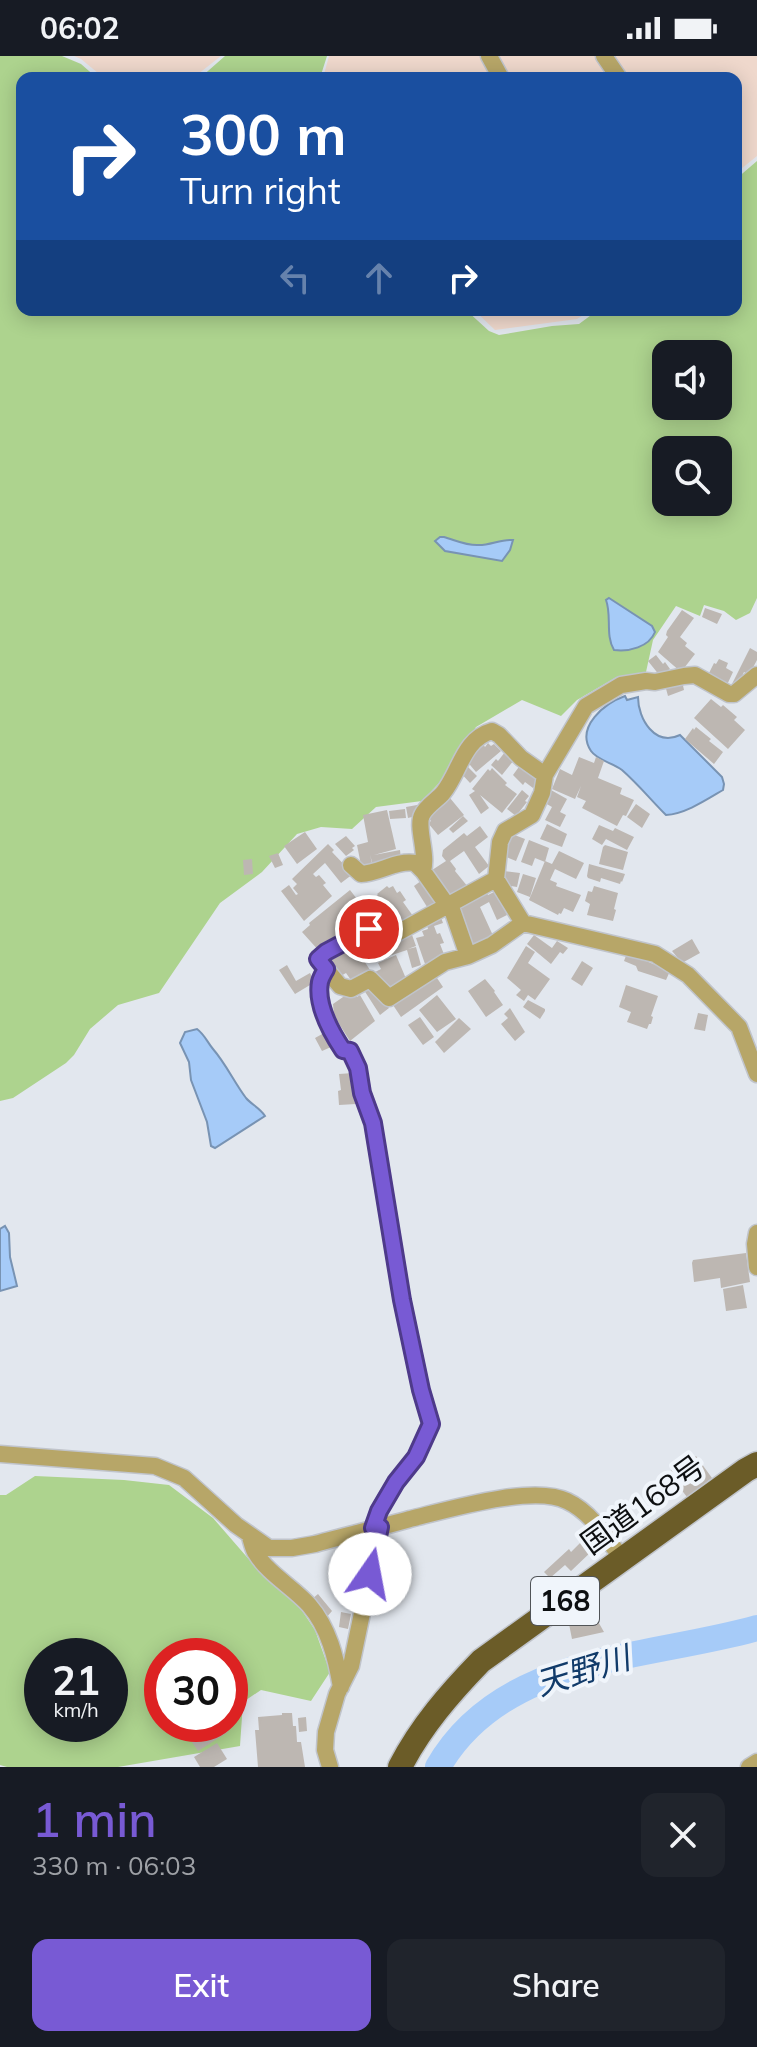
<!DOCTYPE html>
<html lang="en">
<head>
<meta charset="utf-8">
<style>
	body { margin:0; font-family:Mulish,"Noto Sans JP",sans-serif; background:#20242c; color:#f1f3f6; height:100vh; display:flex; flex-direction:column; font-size:30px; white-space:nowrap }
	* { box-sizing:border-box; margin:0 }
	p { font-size:26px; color:#9ea1a6 }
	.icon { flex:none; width:44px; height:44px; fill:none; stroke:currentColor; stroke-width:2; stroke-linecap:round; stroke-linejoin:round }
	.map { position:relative; height:1711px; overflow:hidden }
	.drawer { display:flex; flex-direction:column; background:#171b24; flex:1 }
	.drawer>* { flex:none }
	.top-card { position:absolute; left:16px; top:16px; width:726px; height:244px; border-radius:16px; box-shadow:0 4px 20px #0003; background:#1a4fa0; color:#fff; overflow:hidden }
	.tools { position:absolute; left:652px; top:284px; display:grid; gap:16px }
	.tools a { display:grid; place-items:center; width:80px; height:80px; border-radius:16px; background:#171b24; box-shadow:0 4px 20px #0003; font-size:40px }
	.speed { position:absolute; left:24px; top:1582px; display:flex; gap:16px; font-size:40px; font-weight:700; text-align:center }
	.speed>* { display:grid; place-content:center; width:104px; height:104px; border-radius:50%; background:#171b24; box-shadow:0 4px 20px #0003; line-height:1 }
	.speed small { font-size:20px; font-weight:400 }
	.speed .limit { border:12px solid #d22; background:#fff; color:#111 }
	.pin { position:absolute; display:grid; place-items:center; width:68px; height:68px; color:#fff; margin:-34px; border:4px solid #fff; border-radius:50%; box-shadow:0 2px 8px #0007 }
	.me { position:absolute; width:88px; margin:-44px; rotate:12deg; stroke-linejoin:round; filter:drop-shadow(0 0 6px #0008) }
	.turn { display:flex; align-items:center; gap:28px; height:168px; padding:0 32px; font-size:36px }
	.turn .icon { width:104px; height:104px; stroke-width:2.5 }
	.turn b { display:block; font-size:56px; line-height:68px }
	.lanes { display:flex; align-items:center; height:76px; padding:0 32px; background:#0003; justify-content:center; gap:40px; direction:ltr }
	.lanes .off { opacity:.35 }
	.round { display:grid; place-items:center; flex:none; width:84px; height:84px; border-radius:16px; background:#20242c }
	.headline { display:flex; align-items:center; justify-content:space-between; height:136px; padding:0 32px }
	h1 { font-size:48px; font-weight:600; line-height:60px; color:#785ad4 }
	.action { display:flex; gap:16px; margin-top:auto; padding:16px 32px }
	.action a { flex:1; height:92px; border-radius:16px; background:#785ad4; color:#fff; font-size:32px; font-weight:600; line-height:92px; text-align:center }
	.action a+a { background:#20242c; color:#f1f3f6 }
	.status { display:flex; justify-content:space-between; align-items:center; height:56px; padding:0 40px; background:#171b24; direction:ltr }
	.status svg { height:22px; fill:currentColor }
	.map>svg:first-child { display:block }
	.industrial { fill:#efd8cc }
	.green { fill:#add38e; fill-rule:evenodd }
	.water { fill:#a6cbf8; stroke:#7893b3; stroke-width:2 }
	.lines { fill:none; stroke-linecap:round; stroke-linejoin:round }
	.river { stroke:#a6cbf8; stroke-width:26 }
	.building { fill:#bdb7b2 }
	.minor-casing { stroke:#c0c4cb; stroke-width:19 }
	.highway-casing { stroke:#c0c4cb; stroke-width:27 }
	.minor { stroke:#b7a668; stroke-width:16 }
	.highway { stroke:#6b5c28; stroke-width:24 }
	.route-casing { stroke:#4e3a8a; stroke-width:20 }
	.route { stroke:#785ad4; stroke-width:14 }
	.labels { text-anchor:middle; stroke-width:8; stroke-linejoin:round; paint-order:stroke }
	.shield { fill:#f0f5fb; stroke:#515457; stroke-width:2 }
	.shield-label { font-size:28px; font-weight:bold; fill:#0d0f11 }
	.street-label { font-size:30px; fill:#0d0f11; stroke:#f0f5fb }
	.water-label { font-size:32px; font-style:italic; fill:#113b6a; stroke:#f0f5fb }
</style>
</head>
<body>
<div class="status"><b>06:02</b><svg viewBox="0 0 49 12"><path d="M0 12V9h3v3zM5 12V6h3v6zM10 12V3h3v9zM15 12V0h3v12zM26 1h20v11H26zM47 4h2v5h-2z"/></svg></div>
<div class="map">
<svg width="757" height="1711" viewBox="0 0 757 1711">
	<rect width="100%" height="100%" fill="#e2e7ee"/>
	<!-- industrial -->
	<path class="industrial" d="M74 0H221L193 22H104L81 3Z
		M329 0H757V100L736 117V22H323Z
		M474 254H591L577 263 495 274Z"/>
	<!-- green -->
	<path class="green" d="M0 0H62L81 8 97 22H22V254H466L489 275 499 279 552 270 579 268 598 254H736V123L757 105V542L750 557 736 564 724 555 704 549 700 560 676 550 653 584 646 616 615 622 577 644 561 660 522 644 476 671 440 726 422 745 376 751 352 773 321 771 297 778 262 816 220 847 159 937 118 949 90 973 74 999 66 1007 13 1042 0 1045ZM666 298H718V350H666ZM666 394H718V446H666Z
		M225 0H327L320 22H200Z
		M35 1420 124 1424 169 1429 213 1462 259 1515 299 1550 315 1574 330 1616 311 1645 261 1634 243 1646 240 1690 118 1711H7L0 1709V1439H6ZM42 1600H110V1668H42ZM162 1600H230V1668H162Z"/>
	<!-- water -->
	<path class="water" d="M440 481H444C455 484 467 490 479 489 491 489 501 483 513 484L510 494 502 505 445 495 435 485Z
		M609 542 652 570 655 576C649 591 629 596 614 594 605 579 612 560 606 544Z
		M625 640 627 644 638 641C638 663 655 691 680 679L722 721 724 728 723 734C706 744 685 758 666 759 651 744 638 728 622 714 613 707 597 704 591 695 575 671 605 647 625 640Z
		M197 973C205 979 207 986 213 993 226 1008 234 1026 246 1042 252 1049 260 1052 265 1060L215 1092 211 1090 207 1066 191 1024 189 1006 180 987 185 976Z
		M5 1170 9 1177 10 1201 17 1230 0 1235V1173Z"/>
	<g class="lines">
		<!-- river -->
		<path class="river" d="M438 1711C502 1599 648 1603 757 1572"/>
	</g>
	<!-- building -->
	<path class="building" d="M705 552 722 558 717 568 702 561Z
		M682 554 694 562 680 581 687 587 685 590 695 598 681 616 658 596 668 581 666 579 667 575Z
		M750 592 757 596V604L749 619 744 616 737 631 732 628Z
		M656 599 663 608 665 606 670 613 660 620 648 605Z
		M719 603 728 607 726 612 733 616 726 631 707 621 714 607 716 608Z
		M682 625 684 634 668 640 665 629Z
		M711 643 721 651 723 649 737 661 734 664 745 674 728 693 694 662Z
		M696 671 711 683 709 685 723 696 714 708 685 683 693 672 694 674Z
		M488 687 491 690 494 688 501 695 476 716 465 703 483 688 485 691Z
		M505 696 514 704 502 719 491 709 496 703 498 705Z
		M579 701 594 707 596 701 604 705 598 722 622 732 620 738 634 744 626 760 623 759 617 770 582 752 586 745 577 741 581 730 575 743 552 733 560 713 572 719Z
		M521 708 540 724 533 732 525 726 523 729 513 719Z
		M466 709 477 720 470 727 459 715Z
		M492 712 507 727 505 729 517 738 502 757 480 739 489 752 481 758 469 739 475 735 472 733 488 713 490 715Z
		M522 734 529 740 525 745 527 746 516 760 507 753Z
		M551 734 567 743 560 756 566 759 560 771 545 764 552 751 545 747Z
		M450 742 464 759 438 779 428 767 431 765 427 760Z
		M636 748 650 758 642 772 627 761Z
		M417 749 419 759 414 767 412 761 408 762 406 751Z
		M405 753 406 762 390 763 389 755Z
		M387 754 396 793 374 799 400 794 401 803 373 809 370 799 373 811 362 814 357 789 368 786 363 759Z
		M463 760 468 765 453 777 449 773Z
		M547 768 567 778 562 791 540 783Z
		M599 769 613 775 615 772 634 781 627 794 606 783 602 789 592 783Z
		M480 770 488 781 475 791 489 810 479 818 464 795 450 805 456 813 455 815 468 831 449 844 429 816 446 805 442 800 443 794 464 777 467 780Z
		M305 776 317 793 297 808 284 790Z
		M512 778 525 783 516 805 504 800Z
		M346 780 355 790 352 792 354 794 346 800 335 788Z
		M529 784 549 792 545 806 535 802 532 810 521 806Z
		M328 788 334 794 332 796 353 818 341 827 325 807 313 818 316 821 319 819 326 827 323 829 332 840 304 865 281 835 289 829 296 839 298 838 293 832 297 828 292 823Z
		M605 789 628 796 623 814 599 808 603 791Z
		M559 795 584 807 576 823 555 813 550 824 557 827 556 830 581 839 573 856 564 852 561 858 559 857 558 859 529 844 545 805 552 808Z
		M278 797 283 809 275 812 269 800Z
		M252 803 253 818 244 819 243 804Z
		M589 808 625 818 622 826 621 825 620 828 601 822 600 826 588 822 587 820Z
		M503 815 520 817 517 831 505 829Z
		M523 818 536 822 530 841 517 836Z
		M425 822 440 846 429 854 414 830Z
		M387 830 389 832 393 830 397 837 400 835 406 844 403 846 413 860 393 874 390 870 382 875 376 863 382 859 380 856 377 858 369 847 378 839 377 838Z
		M594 830 618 837 614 853 616 854 613 865 587 859 590 848 585 845 588 835 592 836Z
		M350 834 364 852 362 853 364 860 357 865 347 852 338 859 344 867 341 869 347 875 320 896 302 876 310 869 309 867Z
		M486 835 488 839 496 835 507 859 497 864 489 846 480 851 495 884 469 896 457 858 461 856 458 848Z
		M440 859 443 867 434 870 437 878 440 877 444 887 440 888 445 901 425 908 416 882 424 880 422 875 428 873 426 866Z
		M411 876 416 890 408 893 416 891 421 909 412 912 407 894 392 899 391 897 388 898 384 887Z
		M367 878 372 885 374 884 383 900 373 905 364 889 362 890 358 884Z
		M534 879 552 892 557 885 568 892 563 898 560 896 551 908 527 888Z
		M692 883 700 897 682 907 672 895Z
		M352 886 370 914 353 927 346 917 339 921 328 902Z
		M526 890 535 896 528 907 550 923 535 944 528 939 524 945 516 939 521 934 507 922Z
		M627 897 670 915 666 924 638 915 636 910 624 905Z
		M396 899 407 925 389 933 375 916 381 913 378 907Z
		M582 905 593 912 582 930 571 923Z
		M287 909 296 925 310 917 315 926 295 938 279 914Z
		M435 919 443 931 401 961 393 949Z
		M485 923 495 935 494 936 503 949 486 961 468 935Z
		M372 927 389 952 380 959 362 931Z
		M626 929 658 940 651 960 653 961 651 968H649L647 973 627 966 631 956 619 951Z
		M353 934 357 941 360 939 375 965 350 985 334 960 333 948Z
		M437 939 456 963 437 976 419 954Z
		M528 944 545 953V955L540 963 523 951Z
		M510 952 525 976 515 985 501 968 508 962 504 958Z
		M698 957 708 959 705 975 694 973Z
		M420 961 434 981 423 989 408 969Z
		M459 962 471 973 444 997 435 986Z
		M324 977 331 991 322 995 315 982Z
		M353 1017 356 1048 339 1049 338 1035 341 1034 339 1018Z
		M746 1197 750 1226 721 1232 720 1222 694 1226 692 1207 693 1204Z
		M743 1229 747 1252 726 1255 723 1233Z
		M696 1400 712 1422 687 1441 670 1419 672 1417 671 1414 678 1409 680 1412Z
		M583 1484 593 1494 571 1515 565 1509 550 1522 544 1516 569 1493 571 1496Z
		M377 1524 389 1527 386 1538 375 1535Z
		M318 1538 332 1555 326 1562 312 1543Z
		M341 1556 351 1558 348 1573 339 1571Z
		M596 1562 604 1576 572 1583 569 1568Z
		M282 1657H292L293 1670H296L297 1686H301L305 1711H258L255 1674H259L258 1661 282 1659Z
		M306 1661 307 1675 299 1676 298 1662Z
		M205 1668H223L228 1676 198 1695 187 1679Z
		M217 1687 227 1703 214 1711H200L194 1701Z"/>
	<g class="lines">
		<defs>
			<path id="minor" d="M489 0 501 22
				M604 0 619 22
				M351 809 361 818C380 817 396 804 415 807L423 815 447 849
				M423 815C428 798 416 771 422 759 426 750 437 744 443 737 460 716 463 683 492 675L499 679 521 702 545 719
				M496 823 500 786 505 775 532 759 542 737 545 719 586 650 621 629 646 625 655 626 684 620 695 619 729 638H734L757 619
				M450 848 468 900
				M326 913 340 930 351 933 370 923 389 942 445 906 468 900 492 889 523 867
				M757 1177 755 1188 757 1211
				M0 1398 155 1410 184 1422 236 1469 269 1492H292L315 1488C347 1479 378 1472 410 1463 447 1454 533 1428 567 1445 591 1456 607 1482 622 1503
				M373 1472 379 1455 396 1426 416 1401 431 1368 421 1334 402 1244 373 1067 362 1037 358 1012 350 995 343 994C331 976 316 947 320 925 321 921 324 917 326 913L318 903 326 896 369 873 388 882 496 823 523 867 655 898 688 919 739 971 757 1018
				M249 1478C251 1483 252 1490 255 1496 268 1518 293 1531 309 1549 329 1572 336 1602 341 1631
				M330 1711 325 1694 326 1676 337 1638 351 1610 380 1471
				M749 1711 757 1706"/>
			<path id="highway" d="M400 1711C421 1670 450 1637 481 1605L746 1414 757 1408"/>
		</defs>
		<!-- minor casing -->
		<use href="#minor" class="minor-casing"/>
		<!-- highway casing -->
		<use href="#highway" class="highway-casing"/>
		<!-- minor -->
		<use href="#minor" class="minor"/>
		<!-- highway -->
		<use href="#highway" class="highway"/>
	</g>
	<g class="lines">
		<defs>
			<path id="route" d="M369 873 326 896 318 903 326 913C324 917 321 921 320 926 316 948 331 976 343 994L350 995 358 1012 362 1037 373 1067 402 1244 421 1334 431 1368 416 1401 396 1426 379 1455 373 1472 380 1471 370 1518"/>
		</defs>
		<!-- route casing -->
		<use href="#route" class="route-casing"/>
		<!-- route -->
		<use href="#route" class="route"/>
	</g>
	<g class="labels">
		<!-- shield labels -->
		<rect class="shield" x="531" y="1521" width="68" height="48" rx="6"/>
		<g class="shield-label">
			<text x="565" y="1555">168</text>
		</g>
		<!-- street labels -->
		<g class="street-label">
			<text transform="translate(643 1449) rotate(-36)" y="10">国道168号</text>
		</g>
		<!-- water labels -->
		<g class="water-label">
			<text transform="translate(583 1615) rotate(-17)" y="11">天野川</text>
		</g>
	</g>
</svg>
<div class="tools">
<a><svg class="icon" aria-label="sound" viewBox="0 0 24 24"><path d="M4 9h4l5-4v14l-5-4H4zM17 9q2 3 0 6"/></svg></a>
<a><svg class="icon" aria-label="search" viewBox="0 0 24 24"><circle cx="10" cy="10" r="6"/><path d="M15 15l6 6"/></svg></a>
</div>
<div class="speed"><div>21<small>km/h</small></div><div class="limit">30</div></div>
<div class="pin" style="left:369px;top:873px;background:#d93025"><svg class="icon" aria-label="arrive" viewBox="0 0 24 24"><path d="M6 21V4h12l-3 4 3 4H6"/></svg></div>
<svg class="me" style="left:370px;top:1518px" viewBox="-20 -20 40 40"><circle r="19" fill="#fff"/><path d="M0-13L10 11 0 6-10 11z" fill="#785ad4"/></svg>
<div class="top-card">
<div class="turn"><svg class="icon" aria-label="right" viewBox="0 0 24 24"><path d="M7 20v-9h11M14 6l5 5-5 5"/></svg><div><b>300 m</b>Turn right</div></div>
<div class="lanes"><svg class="icon off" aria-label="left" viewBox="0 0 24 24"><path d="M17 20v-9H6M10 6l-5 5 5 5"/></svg><svg class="icon off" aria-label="ahead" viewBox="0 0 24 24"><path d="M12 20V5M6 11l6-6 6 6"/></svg><svg class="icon" aria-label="right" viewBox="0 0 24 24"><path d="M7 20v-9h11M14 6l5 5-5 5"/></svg></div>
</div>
</div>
<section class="drawer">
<div class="headline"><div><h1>1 min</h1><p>330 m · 06:03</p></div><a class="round"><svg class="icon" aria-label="close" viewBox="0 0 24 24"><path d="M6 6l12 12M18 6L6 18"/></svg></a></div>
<div class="action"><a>Exit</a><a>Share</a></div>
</section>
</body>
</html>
